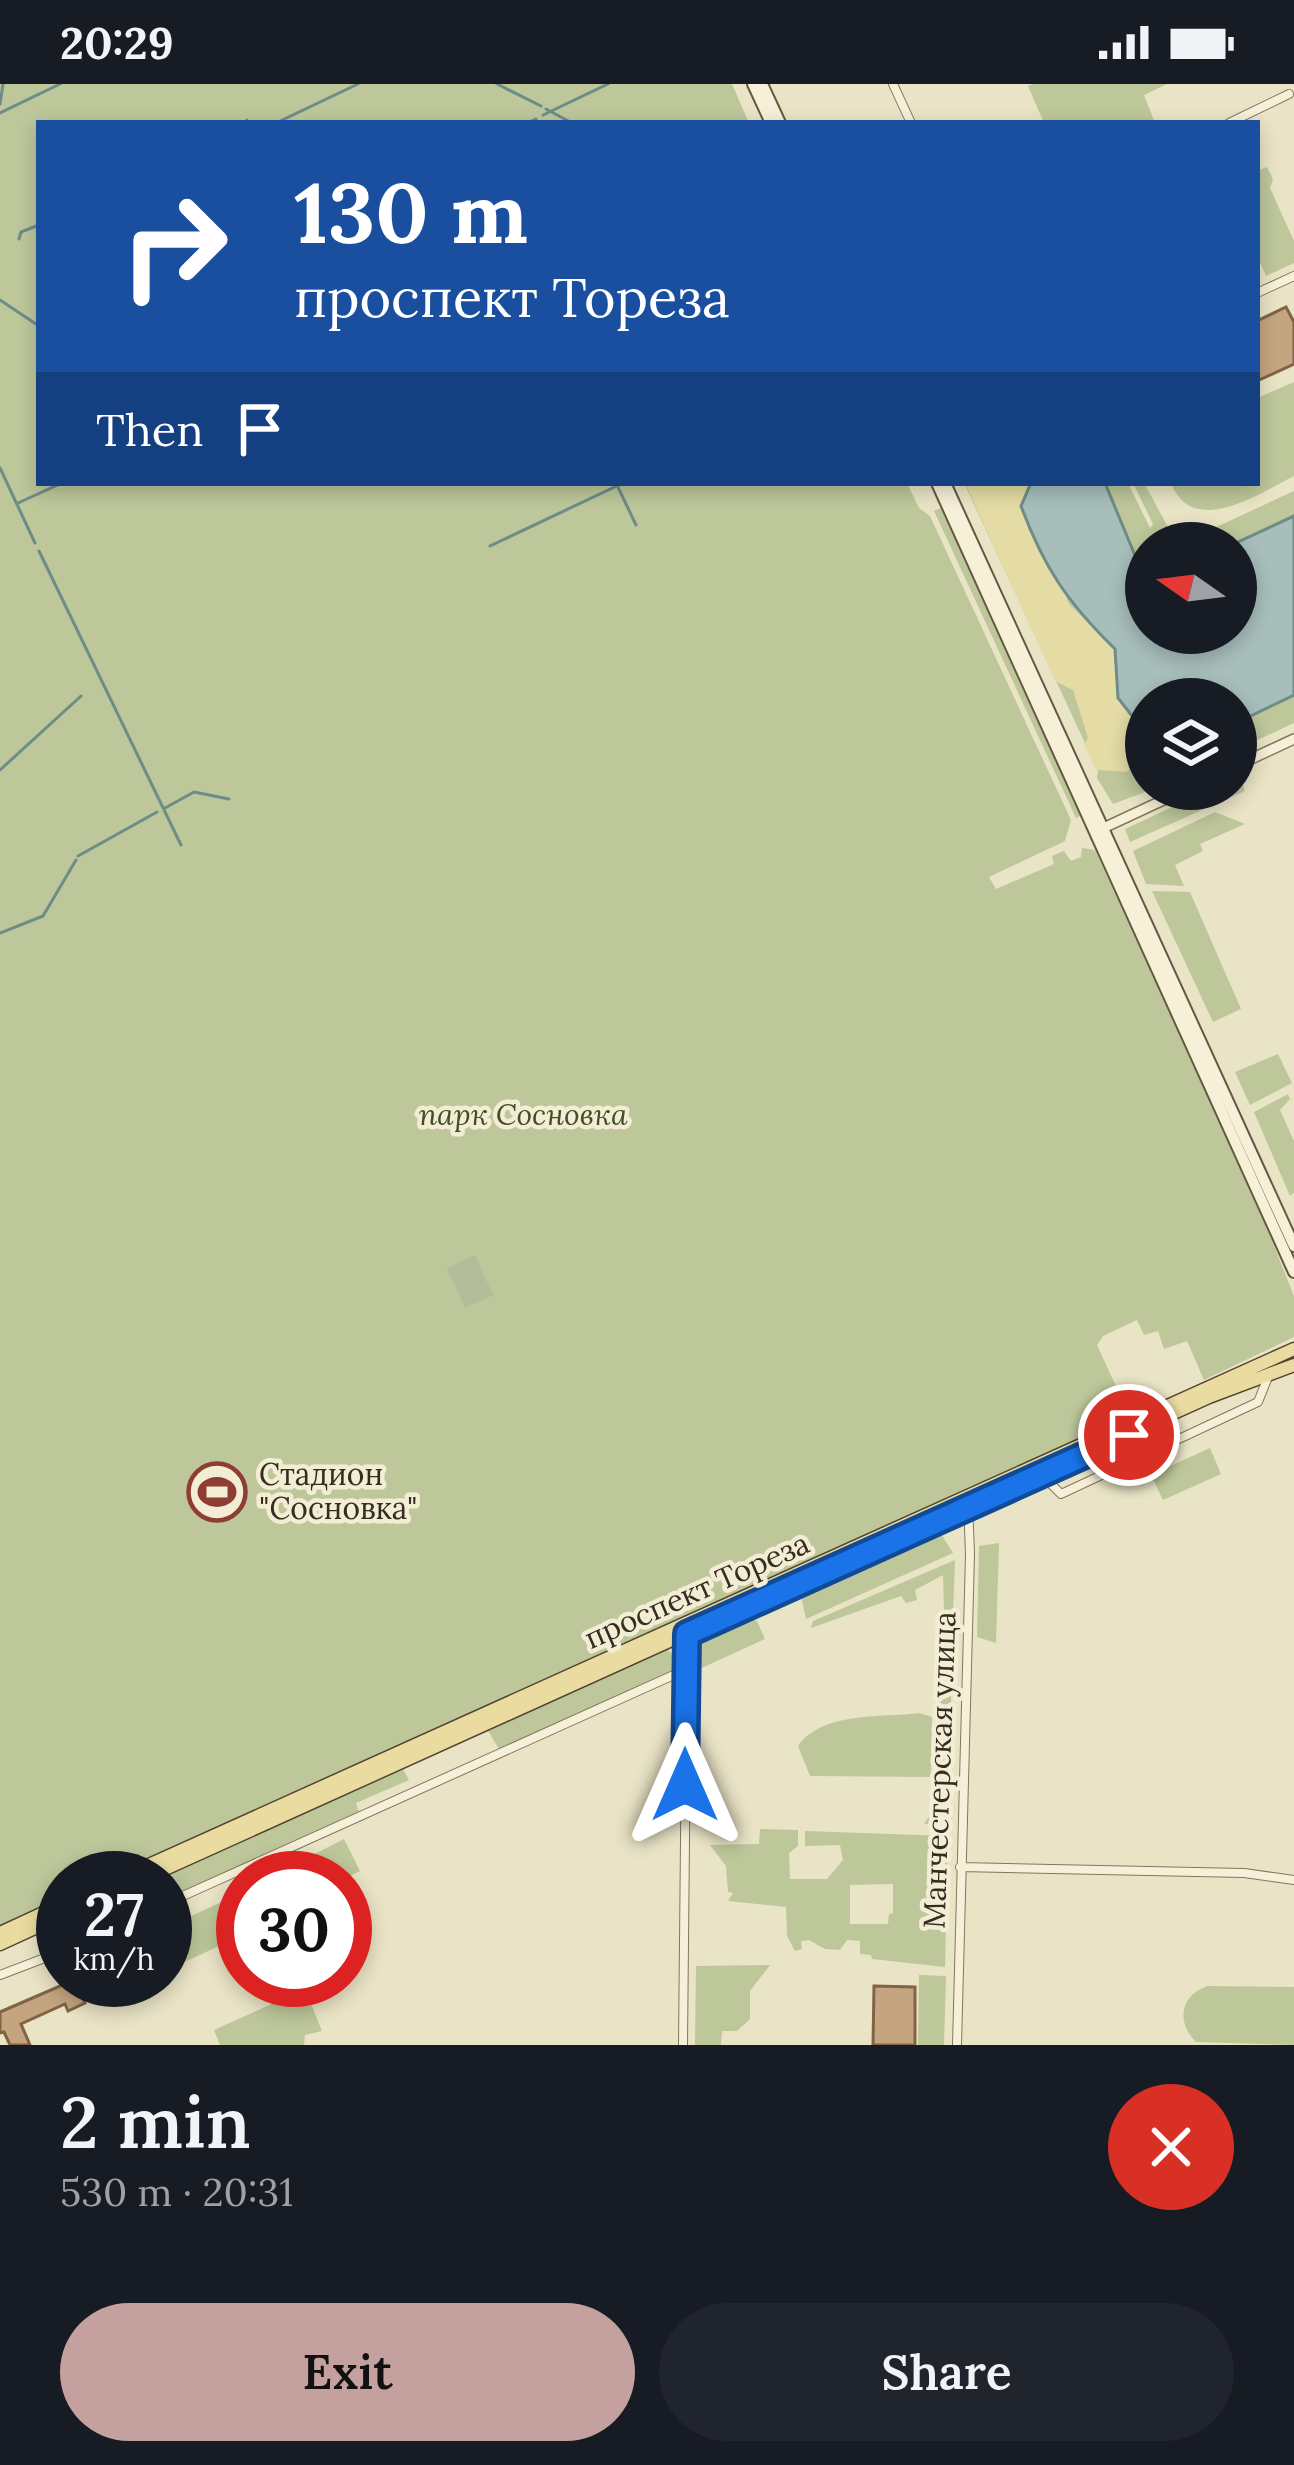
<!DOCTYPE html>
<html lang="en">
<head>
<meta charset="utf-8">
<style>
	body { margin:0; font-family:Lora,serif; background:#20242c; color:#f1f3f6; height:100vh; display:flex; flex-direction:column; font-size:45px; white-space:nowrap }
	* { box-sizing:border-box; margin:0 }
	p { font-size:39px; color:#9ea1a6 }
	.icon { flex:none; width:66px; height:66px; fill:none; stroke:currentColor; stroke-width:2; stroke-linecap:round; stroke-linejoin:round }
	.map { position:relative; height:1961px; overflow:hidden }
	.panel { display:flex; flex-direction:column; background:#171b24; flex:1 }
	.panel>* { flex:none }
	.guide { position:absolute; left:36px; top:36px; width:1224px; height:366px; border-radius:0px; box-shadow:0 6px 18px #0003; background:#1a4fa0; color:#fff; overflow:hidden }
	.needle { width:78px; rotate:284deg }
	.buttons { position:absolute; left:1125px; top:438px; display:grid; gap:24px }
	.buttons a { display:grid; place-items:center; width:132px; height:132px; border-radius:50%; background:#171b24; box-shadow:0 6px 18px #0003; font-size:60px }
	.speed { position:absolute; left:36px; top:1767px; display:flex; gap:24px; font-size:60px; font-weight:700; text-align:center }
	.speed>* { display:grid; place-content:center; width:156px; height:156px; border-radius:50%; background:#171b24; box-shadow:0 6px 18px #0003; line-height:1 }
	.speed small { font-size:30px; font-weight:400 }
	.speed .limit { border:18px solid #d22; background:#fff; color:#111 }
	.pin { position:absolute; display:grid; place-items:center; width:102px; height:102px; color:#fff; margin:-51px; border:6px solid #fff; border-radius:50%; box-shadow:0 3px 12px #0007 }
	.me { position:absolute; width:132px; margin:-66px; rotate:0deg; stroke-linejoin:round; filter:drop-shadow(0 0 9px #0008) }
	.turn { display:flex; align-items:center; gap:42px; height:252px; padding:0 60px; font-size:54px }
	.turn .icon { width:156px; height:156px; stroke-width:2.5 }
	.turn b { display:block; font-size:84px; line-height:102px }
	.then { display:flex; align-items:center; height:114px; padding:0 60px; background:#0003; gap:24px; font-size:45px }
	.round { display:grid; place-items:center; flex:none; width:126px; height:126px; border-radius:63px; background:#20242c }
	.overview { display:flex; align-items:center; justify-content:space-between; height:204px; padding:0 60px }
	h1 { font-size:72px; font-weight:600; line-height:90px }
	.cta { display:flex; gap:24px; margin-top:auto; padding:24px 60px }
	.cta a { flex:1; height:138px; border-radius:72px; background:#c4a19e; color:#111; font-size:48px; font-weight:600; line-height:138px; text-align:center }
	.cta a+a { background:#20242c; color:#f1f3f6 }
	.status { display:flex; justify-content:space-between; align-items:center; height:84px; padding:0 60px; background:#171b24; direction:ltr }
	.status svg { height:33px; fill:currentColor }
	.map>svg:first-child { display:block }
	.green { fill:#bdc79a; fill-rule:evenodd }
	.sand { fill:#e4dba5 }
	.cemetery { fill:#b4bd99 }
	.water { fill:#a7beba; stroke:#6e8c88; stroke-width:3 }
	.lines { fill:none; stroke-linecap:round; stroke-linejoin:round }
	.stream { stroke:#6e8c88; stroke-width:3 }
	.building { fill:#c5a57f; stroke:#816445; stroke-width:3 }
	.minor-casing { stroke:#84765d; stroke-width:10 }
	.tertiary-casing { stroke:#84765d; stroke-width:12 }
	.secondary-casing { stroke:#665840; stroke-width:14 }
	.primary-casing { stroke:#524431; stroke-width:15 }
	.minor { stroke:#f6f0d8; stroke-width:8 }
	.tertiary { stroke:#f6f0d8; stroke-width:9 }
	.secondary { stroke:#f6f0d8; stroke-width:10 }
	.primary { stroke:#eadca1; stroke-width:12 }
	.route-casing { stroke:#114b97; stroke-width:30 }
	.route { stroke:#1a73e8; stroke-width:21 }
	.labels { text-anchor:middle; stroke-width:9; stroke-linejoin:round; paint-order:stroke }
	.park-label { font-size:30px; font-style:italic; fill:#415028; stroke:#f2edd4 }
	.poi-label { font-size:30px; fill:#352d20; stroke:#f2edd4; text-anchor:start }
	.street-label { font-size:30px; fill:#352d20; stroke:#f2edd4 }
</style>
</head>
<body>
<div class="status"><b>20:29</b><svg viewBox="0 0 49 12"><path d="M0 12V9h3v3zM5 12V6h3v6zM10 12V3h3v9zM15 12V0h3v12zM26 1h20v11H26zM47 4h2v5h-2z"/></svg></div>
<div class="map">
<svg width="1294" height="1961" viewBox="0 0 1294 1961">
	<rect width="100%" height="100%" fill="#eae4c6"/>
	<!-- green -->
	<path class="green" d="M0 0H732L749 39H39V399H907L919 424 930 432 1071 736 1065 757 989 793 996 805 1054 780 1052 772 1064 767 1071 777 1081 773 1082 764 1095 766 1262 1132 1294 1212V1253L1204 1296 1187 1257 1164 1265 1158 1247 1144 1251 1137 1236 1103 1252 1097 1261 1127 1326 1124 1336 108 1794H63V1814L0 1843Z
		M1033 0H1167L1144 11 1155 39H1044L1028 2Z
		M1267 83 1273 95 1270 104 1294 157V179L1266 192 1257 172V87Z
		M1294 298V392C1260 409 1193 455 1171 399H1257V314Z
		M964 399H1128L1150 444 1153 440 1133 399H1144L1168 443 1167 452 1186 457 1294 407V639L1236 666V615H1146V705H1153L1113 720 1097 694 1098 687ZM1146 459H1236V549H1146Z
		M945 422 1086 729 1076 734 934 427Z
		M1239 692 1245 707 1130 758 1125 745 1211 705H1236Z
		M1215 728 1245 740 1200 760 1203 767 1175 781 1184 802 1146 800 1133 767Z
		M1152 807 1190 808 1241 925 1213 938Z
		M1278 970 1292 999 1250 1021 1235 988Z
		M1288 1010 1290 1015 1280 1026 1294 1057V1109L1290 1112 1254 1028Z
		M1210 1364 1221 1390 1163 1416 1151 1391Z
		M938 1445 953 1469 806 1535 800 1507Z
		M999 1459 996 1559 977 1553 979 1462Z
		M955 1476 953 1530 944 1527 943 1491 915 1506 917 1516 906 1519 901 1512 811 1544 813 1537Z
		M745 1532 757 1537 765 1555 695 1587 696 1554Z
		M953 1534 948 1740H924L930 1731 942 1732 943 1697 936 1689 940 1559 945 1558V1538Z
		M668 1566 678 1576 670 1589 499 1665 488 1647Z
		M919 1629 932 1633 931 1693 810 1692 798 1662C823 1627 881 1634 919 1629Z
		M403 1685 409 1696 356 1719 359 1728 165 1816 161 1794Z
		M760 1745 798 1746V1762L789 1769 790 1795H827L843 1776 840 1761 805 1762V1747L948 1752 945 1883 872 1875 871 1871 860 1870V1857L847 1856 840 1866 825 1865 809 1856 801 1857 802 1865 795 1867 787 1852 786 1823 728 1817 733 1809 728 1808 726 1782 710 1761 759 1760ZM893 1800V1829L889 1830 888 1840H850V1801Z
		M344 1755 360 1787 350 1792 345 1803V1794H267Z
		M243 1808V1851L178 1881 165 1857V1844Z
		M770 1881 750 1907V1935L737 1947H722L721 1961H695L696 1882Z
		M919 1891 946 1892 944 1961H918Z
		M1207 1902 1294 1903V1961L1196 1958C1176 1938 1180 1912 1207 1902Z
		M305 1905 322 1947 305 1951 304 1961H220L214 1946Z"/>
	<!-- sand -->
	<path class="sand" d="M965 399H1031L1025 407 1069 520 1115 565 1132 638 1146 650V673L1126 688 1096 686 1084 661 1088 654 1073 606 1055 597Z"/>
	<!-- cemetery -->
	<path class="cemetery" d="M475 1171 493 1211 465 1224 447 1184Z"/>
	<!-- water -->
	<path class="water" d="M1031 399H1105L1146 498V549H1236V459L1294 432V611L1236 639V615H1146V650L1118 614 1115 565C1068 519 1044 484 1021 422Z"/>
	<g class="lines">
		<!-- stream -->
		<path class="stream" d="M497 0 541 22
			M0 20 3 0
			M546 25 572 39
			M0 29 60 0
			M543 31 608 0
			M247 36 249 39
			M276 39 358 0
			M527 39 536 35
			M19 155 21 148 39 141
			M0 216 39 242
			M0 384 35 459
			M616 399 636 441
			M18 419 62 399
			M490 462 623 399
			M39 467 181 761
			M0 686 81 612
			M165 724 194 708 229 715
			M78 772 157 728
			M0 849 43 832 76 776"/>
	</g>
	<!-- building -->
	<path class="building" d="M1286 223 1294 238V280L1257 297V237Z
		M74 1896 85 1919 68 1927 65 1920 21 1940 30 1961H10L4 1948 0 1949V1928Z
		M874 1902 915 1903V1961H873Z"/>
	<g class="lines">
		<defs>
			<path id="minor" d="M893 0 911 39
				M1229 39 1289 10
				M1257 209 1294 192
				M1041 1390 1061 1410 1258 1318 1268 1293
				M960 1783 1244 1789 1294 1796
				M165 1820 687 1585
				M40 1843 47 1871
				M0 1891 63 1867
				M683 1961 687 1550
				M957 1961 970 1470 968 1418"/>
			<path id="tertiary" d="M1236 682 1294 655
				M1097 747 1187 705"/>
			<path id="secondary" d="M753 0 771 39
				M762 0 780 39
				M937 399 1294 1188
				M945 399 1294 1162"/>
			<path id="primary" d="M120 1794 1294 1265
				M145 1794 1209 1313 1294 1281
				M0 1849 63 1820
				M0 1860 63 1831"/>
		</defs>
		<!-- minor casing -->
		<use href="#minor" class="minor-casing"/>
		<!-- tertiary casing -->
		<use href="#tertiary" class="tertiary-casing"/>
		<!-- secondary casing -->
		<use href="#secondary" class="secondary-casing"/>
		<!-- primary casing -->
		<use href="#primary" class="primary-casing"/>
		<!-- minor -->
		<use href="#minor" class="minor"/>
		<!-- tertiary -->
		<use href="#tertiary" class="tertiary"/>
		<!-- secondary -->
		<use href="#secondary" class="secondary"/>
		<!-- primary -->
		<use href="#primary" class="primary"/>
	</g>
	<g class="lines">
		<defs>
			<path id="route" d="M685 1701 687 1550 1129 1351"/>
		</defs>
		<!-- route casing -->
		<use href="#route" class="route-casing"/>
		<!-- route -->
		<use href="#route" class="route"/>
	</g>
	<!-- icons -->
	<defs>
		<symbol id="stadium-ring" viewBox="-11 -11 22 22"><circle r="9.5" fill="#f2edd4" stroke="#8e3d32" stroke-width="1.5"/><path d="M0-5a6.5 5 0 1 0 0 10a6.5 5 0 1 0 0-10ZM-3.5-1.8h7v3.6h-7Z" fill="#8e3d32"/></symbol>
	</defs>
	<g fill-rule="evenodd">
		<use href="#stadium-ring" x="184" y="1375" width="66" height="66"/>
	</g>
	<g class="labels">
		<!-- park labels -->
		<g class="park-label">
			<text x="523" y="1041">парк Сосновка</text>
		</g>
		<!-- poi labels -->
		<g class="poi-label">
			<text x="259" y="1401">Стадион<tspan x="259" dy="34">"Сосновка"</tspan></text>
		</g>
		<!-- street labels -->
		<g class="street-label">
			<text transform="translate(697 1507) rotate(-24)" y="10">проспект Тореза</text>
			<text transform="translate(940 1686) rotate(-88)" y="10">Манчестерская улица</text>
		</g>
	</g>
</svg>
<div class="buttons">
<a><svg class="needle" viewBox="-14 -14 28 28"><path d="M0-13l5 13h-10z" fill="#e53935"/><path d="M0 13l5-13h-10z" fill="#9ea1a6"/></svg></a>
<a><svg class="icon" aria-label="layers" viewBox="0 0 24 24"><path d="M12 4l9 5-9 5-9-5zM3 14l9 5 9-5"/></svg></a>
</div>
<div class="speed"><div>27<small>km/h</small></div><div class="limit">30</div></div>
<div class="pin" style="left:1129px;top:1351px;background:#d93025"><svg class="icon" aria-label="arrive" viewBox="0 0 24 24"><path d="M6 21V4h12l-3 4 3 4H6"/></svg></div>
<svg class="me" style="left:685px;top:1701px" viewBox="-20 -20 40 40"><path d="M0-17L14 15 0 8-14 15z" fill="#1a73e8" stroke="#fff" stroke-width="4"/></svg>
<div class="guide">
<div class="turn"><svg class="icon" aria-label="right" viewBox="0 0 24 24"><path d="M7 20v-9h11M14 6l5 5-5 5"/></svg><div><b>130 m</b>проспект Тореза</div></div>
<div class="then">Then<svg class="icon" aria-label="arrive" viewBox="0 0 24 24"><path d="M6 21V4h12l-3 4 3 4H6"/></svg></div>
</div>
</div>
<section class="panel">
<div class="overview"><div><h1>2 min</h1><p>530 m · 20:31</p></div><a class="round" style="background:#d93025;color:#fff"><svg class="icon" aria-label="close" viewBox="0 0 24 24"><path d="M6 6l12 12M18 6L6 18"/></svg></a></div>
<div class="cta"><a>Exit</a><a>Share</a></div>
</section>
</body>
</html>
